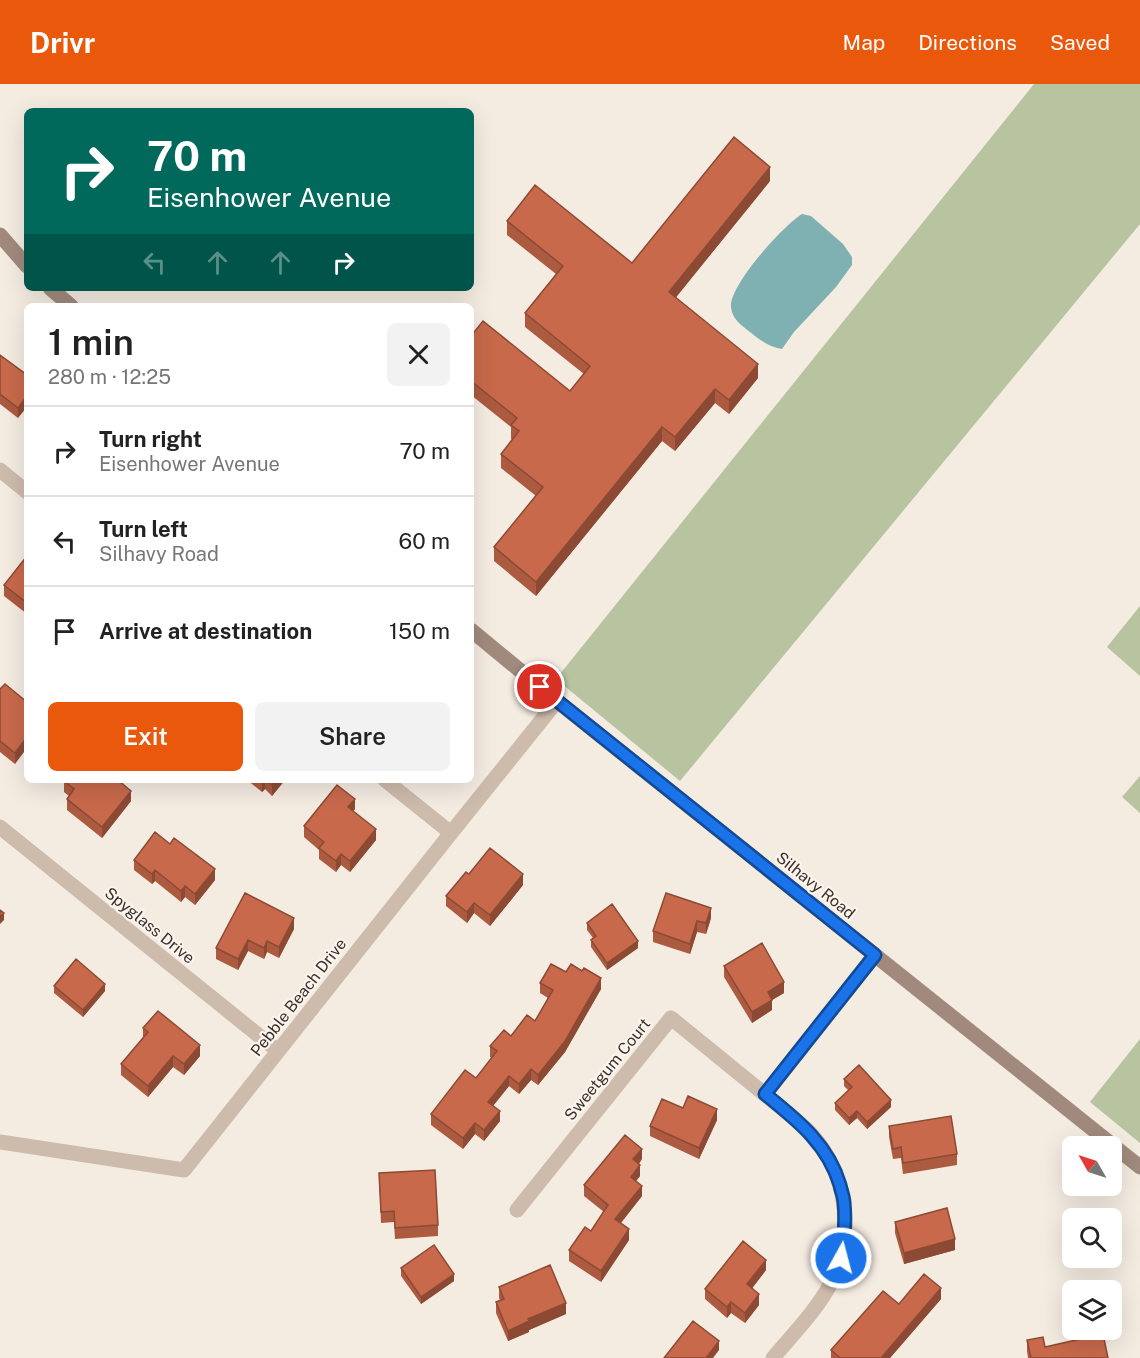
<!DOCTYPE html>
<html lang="en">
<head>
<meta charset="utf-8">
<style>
	body { margin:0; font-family:"Public Sans",sans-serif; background:#f2f2f2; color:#222; height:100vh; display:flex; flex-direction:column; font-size:22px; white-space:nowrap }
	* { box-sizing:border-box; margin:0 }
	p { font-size:20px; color:#767676 }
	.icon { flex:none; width:33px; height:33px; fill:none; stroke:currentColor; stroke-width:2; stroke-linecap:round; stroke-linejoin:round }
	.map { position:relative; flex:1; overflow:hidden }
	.panel { position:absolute; left:24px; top:219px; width:450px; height:480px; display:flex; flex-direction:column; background:#fff; border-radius:9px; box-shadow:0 6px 24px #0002 }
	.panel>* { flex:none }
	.guide { position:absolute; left:24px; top:24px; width:450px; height:183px; border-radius:9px; box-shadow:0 6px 24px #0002; background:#00695c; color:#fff; overflow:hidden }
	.needle { width:39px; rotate:309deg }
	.controls { position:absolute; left:1062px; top:1052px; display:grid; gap:12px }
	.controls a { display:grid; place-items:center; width:60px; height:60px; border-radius:9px; background:#fff; box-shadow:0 6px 24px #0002; font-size:30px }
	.pin { position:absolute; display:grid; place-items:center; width:51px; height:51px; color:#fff; margin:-26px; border:3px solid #fff; border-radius:50%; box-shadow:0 2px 6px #0007 }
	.me { position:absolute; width:66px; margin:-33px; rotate:7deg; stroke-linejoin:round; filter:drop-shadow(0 0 4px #0008) }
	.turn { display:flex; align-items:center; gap:21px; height:126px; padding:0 24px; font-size:27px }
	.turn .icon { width:78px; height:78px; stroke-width:2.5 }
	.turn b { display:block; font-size:42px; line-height:51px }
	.lanes { display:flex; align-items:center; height:57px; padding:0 24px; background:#0003; justify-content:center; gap:30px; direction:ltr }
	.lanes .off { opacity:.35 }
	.round { display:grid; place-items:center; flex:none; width:63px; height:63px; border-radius:9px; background:#f2f2f2 }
	.headline { display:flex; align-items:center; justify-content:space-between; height:102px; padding:0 24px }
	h1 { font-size:36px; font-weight:600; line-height:45px }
	.cta { display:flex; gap:12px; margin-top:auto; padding:12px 24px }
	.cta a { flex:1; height:69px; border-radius:9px; background:#ea580c; color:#fff; font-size:24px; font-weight:600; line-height:69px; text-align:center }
	.cta a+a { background:#f2f2f2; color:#222 }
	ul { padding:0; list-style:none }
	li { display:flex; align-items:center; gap:18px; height:90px; padding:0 24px; border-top:2px solid #e0e0e0 }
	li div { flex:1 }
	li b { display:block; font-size:22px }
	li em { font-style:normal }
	header { display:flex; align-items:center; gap:36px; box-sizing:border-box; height:84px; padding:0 30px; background:#ea580c; color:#fff }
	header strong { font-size:28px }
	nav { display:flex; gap:33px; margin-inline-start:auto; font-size:21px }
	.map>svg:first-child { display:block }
	.green { fill:#b8c4a0 }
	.water { fill:#7fb0b2 }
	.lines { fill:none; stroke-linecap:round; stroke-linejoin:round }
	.street { stroke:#cdbbac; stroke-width:15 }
	.secondary { stroke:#a18a7d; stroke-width:15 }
	.wall { fill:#ac5a40 }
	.shaded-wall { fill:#8c4a34 }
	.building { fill:#c8694b; stroke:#8c4a34; stroke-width:1.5 }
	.route-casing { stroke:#114b97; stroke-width:15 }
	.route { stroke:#1a73e8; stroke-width:10 }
	.labels { text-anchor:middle; stroke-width:4.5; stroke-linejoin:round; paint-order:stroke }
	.street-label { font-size:16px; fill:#3b302b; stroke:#fbf5ee }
</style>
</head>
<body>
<header>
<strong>Drivr</strong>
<nav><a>Map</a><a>Directions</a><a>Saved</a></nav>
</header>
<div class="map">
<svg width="1140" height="1274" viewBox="0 0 1140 1274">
	<rect width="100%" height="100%" fill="#f4ebe1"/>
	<!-- green -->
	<path class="green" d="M1034 0H1140V140L680 697 556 595Z
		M1140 522V592L1107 563Z
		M1140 692V729L1122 713Z
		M1140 955V1059L1090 1018Z"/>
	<!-- water -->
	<path class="water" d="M802 130 811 132 843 160 852 173V181L836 203 794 248 782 265C769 263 760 256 750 248 741 241 732 235 731 223 729 201 784 141 802 130Z"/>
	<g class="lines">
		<!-- street -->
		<path class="street" d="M0 386 27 408
			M385 696 451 749
			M0 743 278 967
			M765 1010 875 871
			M0 1058 184 1086 451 749 557 617
			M517 1126 671 934 795 1035C800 1040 807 1045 812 1051 847 1090 855 1149 832 1197 818 1225 793 1250 773 1274"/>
		<!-- secondary -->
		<path class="secondary" d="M0 151 27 182
			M50 204 71 222
			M471 546 557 617 1140 1083"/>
	</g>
	<!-- wall -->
	<path class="wall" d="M770 97 676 213 758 294 729 330 715 319 675 367 662 357 536 512 494 477V463L536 412 501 384V370L513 356 511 355V343L471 311V252L570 307 584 290 525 243V229L556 190 507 151V137L632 179Z
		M0 271 27 291 18 334 0 320Z
		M27 472V530L4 512V501Z
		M0 605 27 618 15 680 0 668Z
		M247 696H285L272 712 265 705 262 708Z
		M64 697 131 717 102 754 67 726V715L69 712 64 708Z
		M355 725 353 727 376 756 350 788 341 781 336 788 319 775V766L304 753V742Z
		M134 776 215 796 195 821 185 813 181 818 155 797 152 800 134 786Z
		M523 801 490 842 474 829 467 839 446 822V812Z
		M666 809 711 834 706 850 697 848 690 870 653 858V847Z
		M587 839 638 864 607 886 591 863V856L593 854 587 846Z
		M294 845 279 874 267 868 264 875 248 867 238 886 216 875V864Z
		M724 882 784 909 772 916V926L752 939 724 893Z
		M566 888 601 905 565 968 538 1001 531 996 519 1010 509 1002 493 1022 500 1037 484 1057 475 1050 463 1065 431 1041V1030L476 994 492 974 490 973V962L511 952 535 937 548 914 540 909V899Z
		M54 902 105 907 83 933 54 909Z
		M143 944 200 972 184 991 173 983 148 1013 121 991V980L143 954Z
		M844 995 891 1023 867 1045 857 1034 849 1041 835 1026V1019L849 1007 844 1002Z
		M683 1024 717 1036 699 1075 650 1052V1042Z
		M889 1042 957 1070V1081L903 1090 901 1074 893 1075 889 1053Z
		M642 1075 639 1080 640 1092 636 1097 642 1112 621 1139 629 1156 601 1198 569 1177V1166L591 1147 604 1128 584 1112V1101Z
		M379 1089 438 1141V1152L395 1155 394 1138 381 1139Z
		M895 1138 955 1166 904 1180 895 1149Z
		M401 1184 454 1197 421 1220 401 1192Z
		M766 1186 752 1204 759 1221 745 1239 731 1229 727 1234 705 1215V1205Z
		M499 1203 566 1230 529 1246V1248L508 1257 496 1229V1218L500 1216 499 1214Z
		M941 1215 890 1274H831V1266L899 1220Z
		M1027 1256 1045 1263 1108 1274H1028L1027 1267Z"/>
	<!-- shaded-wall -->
	<path class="shaded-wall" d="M770 83V97L669 222V208Z
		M758 280V294L729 330V316Z
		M715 305V319L675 367V353Z
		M27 312V323L18 334V324Z
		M662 343V357L536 512V498Z
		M27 653V664L15 680V669Z
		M264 696H265V705L262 708V698Z
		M276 696H285L272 712V701Z
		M131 707V717L102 754V743Z
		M355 715V725L348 734V723Z
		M376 745V756L350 788V777Z
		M341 770V781L336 788V777Z
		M215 785V796L195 821V810Z
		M155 786V797L152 800V790Z
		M523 790V801L490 842V831Z
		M185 802V813L181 818V807Z
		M474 819V829L467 839V828Z
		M711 824V834L706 850V839Z
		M4 829V836L0 840V833Z
		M294 834V845L279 874V863Z
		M697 837V848L690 870V860Z
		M248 856V867L238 886V875Z
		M267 857V868L264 875V864Z
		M638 857V864L607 886V879Z
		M601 894V905L565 968 538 1001V991Z
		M784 898V909L772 916V926L752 939V928L768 908Z
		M105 900V907L83 933V926Z
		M200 961V972L184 991V980Z
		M173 972V983L148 1013V1002Z
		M531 985V996L519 1010V1000Z
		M509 992V1002L488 1028V1018Z
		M891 1016V1023L867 1045V1038Z
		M717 1025V1036L699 1075V1064Z
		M500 1027V1037L484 1057V1046Z
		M857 1027V1034L849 1041V1034Z
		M475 1039V1050L463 1065V1054Z
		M642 1065V1075L633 1086V1075Z
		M640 1081V1092L631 1103V1093Z
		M642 1102V1112L615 1146V1135Z
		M629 1145V1156L601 1198V1187Z
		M955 1155V1166L904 1180V1169Z
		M766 1176V1186L747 1211V1200Z
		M454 1190V1197L421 1220V1213Z
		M941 1204V1215L890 1274H881Z
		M759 1210V1221L745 1239V1229Z
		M731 1218V1229L727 1234V1223Z
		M566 1219V1230L529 1246V1248L508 1257V1247L528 1235Z
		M719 1257V1266L713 1274H706Z"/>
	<!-- building -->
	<path class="building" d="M734 53 770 83 669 208 758 280 729 316 715 305 675 353 662 343 536 498 494 463 543 403 501 370 519 347 511 341 517 334 471 297V252L483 237 570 307 590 282 525 229 563 182 507 137 535 101 632 179Z
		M0 271 27 291V312L18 324 0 310Z
		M27 472V519L4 501Z
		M5 600 27 618V627L26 628 27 629V653L15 669 0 657V605Z
		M64 696H118L131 707 102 743 67 715 74 705 64 697Z
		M266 696H276L272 701Z
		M337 701 355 715 348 723 376 745 350 777 341 770 336 777 319 764 324 758 304 742Z
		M155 748 170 760 174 754 215 785 195 810 185 802 181 807 155 786 152 790 134 776Z
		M490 764 523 790 490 831 474 819 467 828 446 812 466 788 469 790Z
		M245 809 294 834 279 863 267 857 264 864 248 856 238 875 216 864Z
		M666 809 711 824 706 839 697 837 690 860 653 847Z
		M612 820 638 857 607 879 591 856 596 852 587 839Z
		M0 826 4 829 0 833Z
		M762 859 784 898 768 908 772 916 752 928 724 882Z
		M76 875 105 900 83 926 54 902Z
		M551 880 566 888 571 880 582 887 584 884 601 894 565 957 538 991 531 985 519 1000 509 992 488 1018 500 1027 484 1046 475 1039 463 1054 431 1030 465 986 476 994 497 967 490 962 504 946 511 952 527 931 535 937 553 906 540 899Z
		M158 927 200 961 184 980 173 972 148 1002 121 980 148 948 143 944Z
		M859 981 891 1016 867 1038 857 1027 849 1034 835 1019 852 1003 844 995Z
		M688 1012 717 1025 699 1064 650 1042 662 1015 683 1024Z
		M951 1032 957 1070 903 1079 901 1063 893 1065 889 1042Z
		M625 1051 642 1065 633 1075 640 1081 631 1093 642 1102 615 1135 629 1145 601 1187 569 1166 585 1143 591 1147 608 1121 584 1101Z
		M435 1086 438 1141 395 1144 394 1127 381 1128 379 1089Z
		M947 1124 955 1155 904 1169 895 1138Z
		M743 1157 766 1176 747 1200 759 1210 745 1229 731 1218 727 1223 705 1205Z
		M434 1161 454 1190 421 1213 401 1184Z
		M550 1181 566 1219 528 1235 529 1237 508 1247 496 1218 504 1215 499 1203Z
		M924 1190 941 1204 881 1274H838L839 1273 831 1266 883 1207 899 1220Z
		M693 1237 719 1257 706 1274H664Z
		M1103 1250 1108 1274H1031L1027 1256 1043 1253 1045 1263Z"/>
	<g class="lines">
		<defs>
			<path id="route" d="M540 603 875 871 765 1010C797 1036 828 1060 840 1101 841 1107 844 1113 844 1119 846 1138 844 1156 841 1174"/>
		</defs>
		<!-- route casing -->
		<use href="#route" class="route-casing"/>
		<!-- route -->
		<use href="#route" class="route"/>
	</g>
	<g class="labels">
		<!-- street labels -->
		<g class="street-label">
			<text transform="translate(816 801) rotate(39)" y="6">Silhavy Road</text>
			<text transform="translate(150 841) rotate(39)" y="6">Spyglass Drive</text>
			<text transform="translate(298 913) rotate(-52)" y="6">Pebble Beach Drive</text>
			<text transform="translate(607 985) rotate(-51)" y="6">Sweetgum Court</text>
		</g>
	</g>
</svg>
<div class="controls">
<a><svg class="needle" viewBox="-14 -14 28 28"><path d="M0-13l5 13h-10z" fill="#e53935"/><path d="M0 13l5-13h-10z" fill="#767676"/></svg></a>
<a><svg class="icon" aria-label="search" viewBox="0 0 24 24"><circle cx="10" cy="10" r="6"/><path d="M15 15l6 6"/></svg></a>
<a><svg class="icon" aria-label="layers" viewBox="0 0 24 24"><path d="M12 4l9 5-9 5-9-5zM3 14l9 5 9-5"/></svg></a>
</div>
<div class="pin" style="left:540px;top:603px;background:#d93025"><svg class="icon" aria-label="arrive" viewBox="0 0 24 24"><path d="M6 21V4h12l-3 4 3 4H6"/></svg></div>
<svg class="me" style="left:841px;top:1174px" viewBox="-20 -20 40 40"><circle r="17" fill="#1a73e8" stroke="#fff" stroke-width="3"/><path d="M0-11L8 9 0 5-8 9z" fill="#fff"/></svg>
<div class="guide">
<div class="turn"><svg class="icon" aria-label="right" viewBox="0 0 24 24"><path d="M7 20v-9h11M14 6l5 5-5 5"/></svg><div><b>70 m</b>Eisenhower Avenue</div></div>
<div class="lanes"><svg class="icon off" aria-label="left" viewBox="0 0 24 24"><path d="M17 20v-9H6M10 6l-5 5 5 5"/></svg><svg class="icon off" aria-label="ahead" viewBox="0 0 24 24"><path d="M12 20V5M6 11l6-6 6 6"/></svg><svg class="icon off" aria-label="ahead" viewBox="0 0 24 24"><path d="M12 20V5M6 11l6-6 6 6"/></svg><svg class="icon" aria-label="right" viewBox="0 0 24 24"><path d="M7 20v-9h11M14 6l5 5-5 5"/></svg></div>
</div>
<section class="panel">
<div class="headline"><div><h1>1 min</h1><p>280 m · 12:25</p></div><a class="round"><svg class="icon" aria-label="close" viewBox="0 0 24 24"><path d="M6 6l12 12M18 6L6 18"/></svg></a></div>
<ul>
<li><svg class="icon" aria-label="right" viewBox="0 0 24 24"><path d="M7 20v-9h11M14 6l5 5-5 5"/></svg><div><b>Turn right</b><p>Eisenhower Avenue</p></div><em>70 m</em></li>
<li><svg class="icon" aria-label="left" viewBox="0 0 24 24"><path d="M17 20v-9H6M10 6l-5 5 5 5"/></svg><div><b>Turn left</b><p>Silhavy Road</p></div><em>60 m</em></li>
<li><svg class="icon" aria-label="arrive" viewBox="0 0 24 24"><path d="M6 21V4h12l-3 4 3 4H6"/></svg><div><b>Arrive at destination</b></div><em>150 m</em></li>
</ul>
<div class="cta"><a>Exit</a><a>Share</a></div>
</section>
</div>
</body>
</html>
